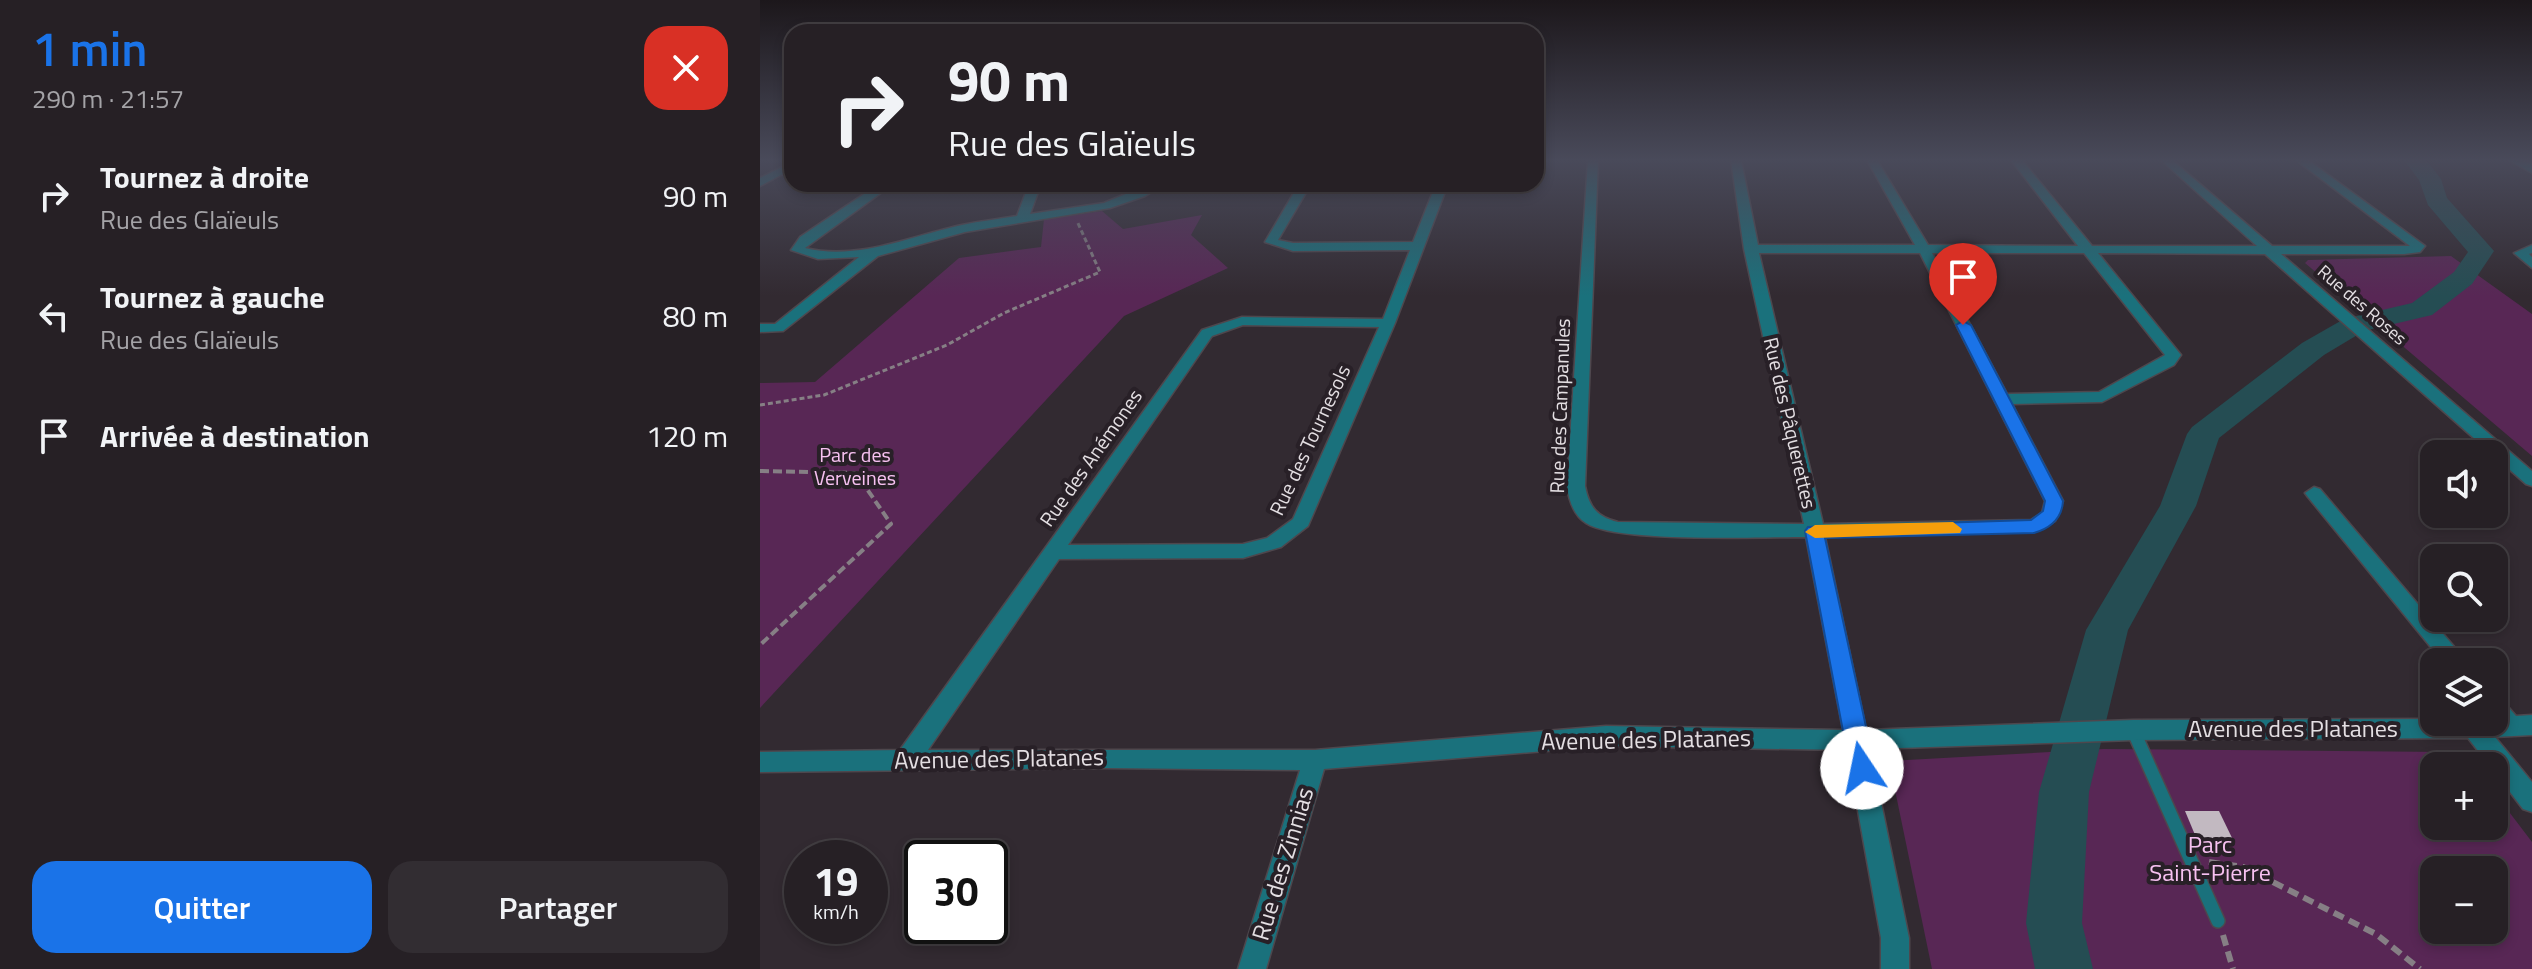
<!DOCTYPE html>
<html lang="fr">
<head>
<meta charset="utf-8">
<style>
	body { margin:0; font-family:"Titillium Web",sans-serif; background:#322d32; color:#f1f3f6; height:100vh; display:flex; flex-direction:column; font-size:30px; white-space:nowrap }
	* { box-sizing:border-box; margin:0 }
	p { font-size:26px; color:#a4a3a7 }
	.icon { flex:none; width:44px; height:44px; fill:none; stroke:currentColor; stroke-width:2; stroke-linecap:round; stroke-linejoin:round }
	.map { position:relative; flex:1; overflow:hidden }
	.drawer { display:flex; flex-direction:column; background:#262025; width:760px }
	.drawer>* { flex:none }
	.hud { position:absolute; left:24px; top:24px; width:760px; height:168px; border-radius:24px; box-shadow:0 4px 12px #0003,0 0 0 2px #423e42; background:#262025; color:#f1f3f6; overflow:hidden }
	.buttons { position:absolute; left:1660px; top:440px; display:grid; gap:16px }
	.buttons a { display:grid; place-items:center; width:88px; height:88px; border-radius:16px; background:#262025; box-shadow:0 4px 12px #0003,0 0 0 2px #423e42; font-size:40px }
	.speed { position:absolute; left:24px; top:840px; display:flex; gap:16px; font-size:40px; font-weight:700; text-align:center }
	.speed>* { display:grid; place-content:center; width:104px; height:104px; border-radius:50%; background:#262025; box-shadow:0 4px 12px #0003,0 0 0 2px #423e42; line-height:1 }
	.speed small { font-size:20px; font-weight:400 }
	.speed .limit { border:4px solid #111; border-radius:12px; background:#fff; color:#111 }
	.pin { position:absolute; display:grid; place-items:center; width:68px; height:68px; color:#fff; margin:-82px -34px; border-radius:50% 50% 50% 0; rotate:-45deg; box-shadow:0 0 8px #0007 }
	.pin .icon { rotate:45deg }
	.me { position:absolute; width:88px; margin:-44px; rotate:349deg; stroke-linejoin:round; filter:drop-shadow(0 0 6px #0008) }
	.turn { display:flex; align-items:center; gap:28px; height:168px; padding:0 32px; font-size:36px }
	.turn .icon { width:104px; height:104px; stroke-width:2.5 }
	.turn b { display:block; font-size:56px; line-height:68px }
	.round { display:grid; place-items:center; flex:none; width:84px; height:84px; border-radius:24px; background:#322d32 }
	.headline { display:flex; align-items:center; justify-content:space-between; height:136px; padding:0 32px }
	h1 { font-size:48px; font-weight:600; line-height:60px; color:#1a73e8 }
	.button { display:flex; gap:16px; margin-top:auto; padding:16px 32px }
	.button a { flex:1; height:92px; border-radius:24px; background:#1a73e8; color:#fff; font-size:32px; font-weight:600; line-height:92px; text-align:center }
	.button a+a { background:#322d32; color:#f1f3f6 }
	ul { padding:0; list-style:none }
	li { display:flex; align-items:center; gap:24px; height:120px; padding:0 32px }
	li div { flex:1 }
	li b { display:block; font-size:30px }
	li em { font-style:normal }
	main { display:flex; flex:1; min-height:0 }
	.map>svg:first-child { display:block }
	.green { fill:#582755; fill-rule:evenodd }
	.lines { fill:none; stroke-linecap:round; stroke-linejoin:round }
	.river { fill:#254d53; fill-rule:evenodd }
	.building { fill:#c2b9c1 }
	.service-casing { stroke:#4e474d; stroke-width:16 }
	.minor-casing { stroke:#4e474d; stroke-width:3 }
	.tertiary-casing { stroke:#4e474d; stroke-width:3 }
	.path-far2 { stroke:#867f85; stroke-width:3; stroke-dasharray:5 3; stroke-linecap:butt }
	.path-far1 { stroke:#867f85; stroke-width:4; stroke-dasharray:9 4; stroke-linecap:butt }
	.path { stroke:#867f85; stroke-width:6; stroke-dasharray:11 6; stroke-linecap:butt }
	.service { stroke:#1a717c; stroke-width:13 }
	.minor { fill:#1a717c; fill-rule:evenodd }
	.tertiary { fill:#1a717c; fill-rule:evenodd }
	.route { fill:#1a73e8; stroke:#114b97; stroke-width:2 }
	.slow { fill:#f59e0b }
	.labels { text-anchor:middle; stroke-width:8; stroke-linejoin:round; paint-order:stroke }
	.far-street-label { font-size:18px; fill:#e4dfe3; stroke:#282027 }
	.street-label { font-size:20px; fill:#e4dfe3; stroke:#282027 }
	.park-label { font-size:20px; fill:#f7c1f1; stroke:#282027 }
	.near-street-label { font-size:24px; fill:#e4dfe3; stroke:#282027 }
	.near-park-label { font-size:24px; fill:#f7c1f1; stroke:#282027 }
</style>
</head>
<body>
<main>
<section class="drawer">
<div class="headline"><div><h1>1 min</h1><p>290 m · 21:57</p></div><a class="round" style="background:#d93025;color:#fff"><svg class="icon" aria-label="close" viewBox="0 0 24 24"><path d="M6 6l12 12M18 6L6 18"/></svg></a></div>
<ul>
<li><svg class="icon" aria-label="right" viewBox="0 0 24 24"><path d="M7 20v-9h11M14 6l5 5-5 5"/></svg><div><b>Tournez à droite</b><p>Rue des Glaïeuls</p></div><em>90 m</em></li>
<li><svg class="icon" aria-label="left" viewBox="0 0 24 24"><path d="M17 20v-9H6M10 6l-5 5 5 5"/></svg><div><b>Tournez à gauche</b><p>Rue des Glaïeuls</p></div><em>80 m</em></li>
<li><svg class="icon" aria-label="arrive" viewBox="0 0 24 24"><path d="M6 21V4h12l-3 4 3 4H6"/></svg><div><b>Arrivée à destination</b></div><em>120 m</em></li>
</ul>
<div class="button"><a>Quitter</a><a>Partager</a></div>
</section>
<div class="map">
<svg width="1772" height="969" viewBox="0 0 1772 969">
	<rect width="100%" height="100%" fill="#322a31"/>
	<!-- green -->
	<path class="green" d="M342 211 363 229 442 215 431 235 468 268 364 316 0 708V383L55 382 199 258 281 247 284 219Z
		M1691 256 1772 314V456L1545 263 1548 260Z
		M1344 749 1684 752 1699 755 1713 766H1674V826H1734V792L1772 842V969H1172L1129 761ZM1674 870H1734V930H1674Z"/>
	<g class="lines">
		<!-- river -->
		<path class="river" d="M1644 160H1666L1681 179 1687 198 1734 251 1712 284 1672 315 1604 331 1564 355 1459 438 1436 506 1368 630 1329 792 1322 923 1333 969H1275L1266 923 1279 792 1326 630 1400 506 1427 434 1432 427 1542 343 1584 319 1652 303 1694 272 1708 252 1668 205 1659 180Z"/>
	</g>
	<!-- building -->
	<path class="building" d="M1425 811H1459L1474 842H1438Z"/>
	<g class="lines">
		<defs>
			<path id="service" d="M1373 730 1458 921"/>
			<path id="minor" d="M828 160H838L825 486C829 507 837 517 858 522L1044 524 984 249 971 160H981L998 245H1155L1107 160H1117L1168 245 1318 246 1251 160H1262L1332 246H1497L1401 160H1412L1512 246H1650L1536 160H1548L1665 246 1660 252 1644 254H1521L1772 471V486L1766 484 1505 254 1338 253 1421 355 1414 365 1342 402 1252 404 1303 501 1295 521 1274 532 1065 537 1106 730 1373 720 1674 719V722H1734V698L1742 700 1756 716 1772 715V735L1735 737 1772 782V812L1763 809 1734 771V766H1730L1708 738 1373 740 1110 749 1149 938V969H1121V938L1087 750 846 746 564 769 506 969H478L540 770 345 768 0 772V752L140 750 442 330 482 317 623 319 650 250 533 251 505 242 539 184H551L518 240 533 243 653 242 676 184H688L635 323 548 526 521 547 483 558 299 559 168 750H555L846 726 1083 730 1046 537C1004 537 855 543 826 523 813 515 809 500 807 486ZM999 253H1160L1285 501 1282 513 1271 520 1063 524ZM1172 253H1324L1405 355 1339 392 1247 394ZM483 325 619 327 533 519 507 538 483 544 308 545 452 336Z
				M32 162V169L0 186V178Z
				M119 184H133L45 248C98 261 150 236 202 225 220 221 239 219 257 216L269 184H281L270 214 344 203 390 184H404L385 196 350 208 205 232 118 256 23 331 0 332V324H15L99 257 58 259 31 250 40 237Z
				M1772 245V253L1769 254 1772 257V268L1754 253Z
				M1554 487 1560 489 1707 662H1683L1548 497 1545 493Z"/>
			<path id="tertiary" d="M1749 160H1764L1772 164V173Z"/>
		</defs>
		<!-- service casing -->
		<use href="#service" class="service-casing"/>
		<!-- minor casing -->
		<use href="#minor" class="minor-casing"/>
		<!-- tertiary casing -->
		<use href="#tertiary" class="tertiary-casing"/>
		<!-- path-far2 -->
		<path class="path-far2" d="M0 405 64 395 187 345 244 313 340 272 317 221"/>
		<!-- path-far1 -->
		<path class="path-far1" d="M0 471 96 473 131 524 0 645"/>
		<!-- path -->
		<path class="path" d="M1449 862 1483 867 1616 934 1660 969
			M1463 935 1473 969"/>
		<!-- service -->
		<use href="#service" class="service"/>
		<!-- minor -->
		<use href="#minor" class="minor"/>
		<!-- tertiary -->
		<use href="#tertiary" class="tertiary"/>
	</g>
	<!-- sky -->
	<linearGradient id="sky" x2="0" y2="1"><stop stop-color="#1c171b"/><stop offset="0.54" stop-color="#494a5a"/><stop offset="1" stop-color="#494a5a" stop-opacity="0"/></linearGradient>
	<rect width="1772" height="296" fill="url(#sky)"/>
	<!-- route -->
	<path class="route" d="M1203 321 1211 325 1303 501C1302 519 1291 528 1274 533L1065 538 1115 768 1111 776 1102 779 1093 776 1090 768 1045 531 1048 527 1271 520 1283 511 1285 501 1196 325Z"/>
	<!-- slow -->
	<path class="slow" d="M1193 522 1202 529 1200 533 1055 538 1045 532 1055 525Z"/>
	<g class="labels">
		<!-- far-street labels -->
		<g class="far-street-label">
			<text transform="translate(1602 305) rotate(41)" y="6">Rue des Roses</text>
		</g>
		<!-- street labels -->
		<g class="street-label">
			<text transform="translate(800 406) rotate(-88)" y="7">Rue des Campanules</text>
			<text transform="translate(1030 423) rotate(77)" y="7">Rue des Pâquerettes</text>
			<text transform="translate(550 440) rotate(-65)" y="7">Rue des Tournesols</text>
			<text transform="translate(331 458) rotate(-55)" y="7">Rue des Anémones</text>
		</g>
		<!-- park labels -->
		<g class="park-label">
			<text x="95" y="462">Parc des<tspan x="95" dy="23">Verveines</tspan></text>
		</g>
		<!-- near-street labels -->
		<g class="near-street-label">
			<text x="1533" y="737">Avenue des Platanes</text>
			<text transform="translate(886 740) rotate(-1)" y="8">Avenue des Platanes</text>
			<text transform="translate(239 759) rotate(-1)" y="8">Avenue des Platanes</text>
			<text transform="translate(523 864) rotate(-73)" y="8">Rue des Zinnias</text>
		</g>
		<!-- near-park labels -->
		<g class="near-park-label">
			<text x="1450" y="853">Parc<tspan x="1450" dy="28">Saint-Pierre</tspan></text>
		</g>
	</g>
</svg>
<div class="buttons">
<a><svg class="icon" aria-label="sound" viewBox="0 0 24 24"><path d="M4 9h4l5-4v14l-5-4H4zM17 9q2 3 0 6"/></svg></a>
<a><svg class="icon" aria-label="search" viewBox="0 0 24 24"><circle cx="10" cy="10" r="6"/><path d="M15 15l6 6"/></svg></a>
<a><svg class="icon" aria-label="layers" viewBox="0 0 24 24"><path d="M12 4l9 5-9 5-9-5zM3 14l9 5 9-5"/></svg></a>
<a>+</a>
<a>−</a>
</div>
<div class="speed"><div>19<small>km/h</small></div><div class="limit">30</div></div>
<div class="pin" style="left:1203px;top:325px;background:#d93025"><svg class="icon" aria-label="arrive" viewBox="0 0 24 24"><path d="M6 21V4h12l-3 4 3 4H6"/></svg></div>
<svg class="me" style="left:1102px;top:768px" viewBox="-20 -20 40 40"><circle r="19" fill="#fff"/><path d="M0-13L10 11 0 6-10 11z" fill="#1a73e8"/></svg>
<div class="hud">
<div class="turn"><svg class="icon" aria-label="right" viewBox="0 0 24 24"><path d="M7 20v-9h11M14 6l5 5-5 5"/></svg><div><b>90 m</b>Rue des Glaïeuls</div></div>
</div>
</div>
</main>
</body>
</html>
